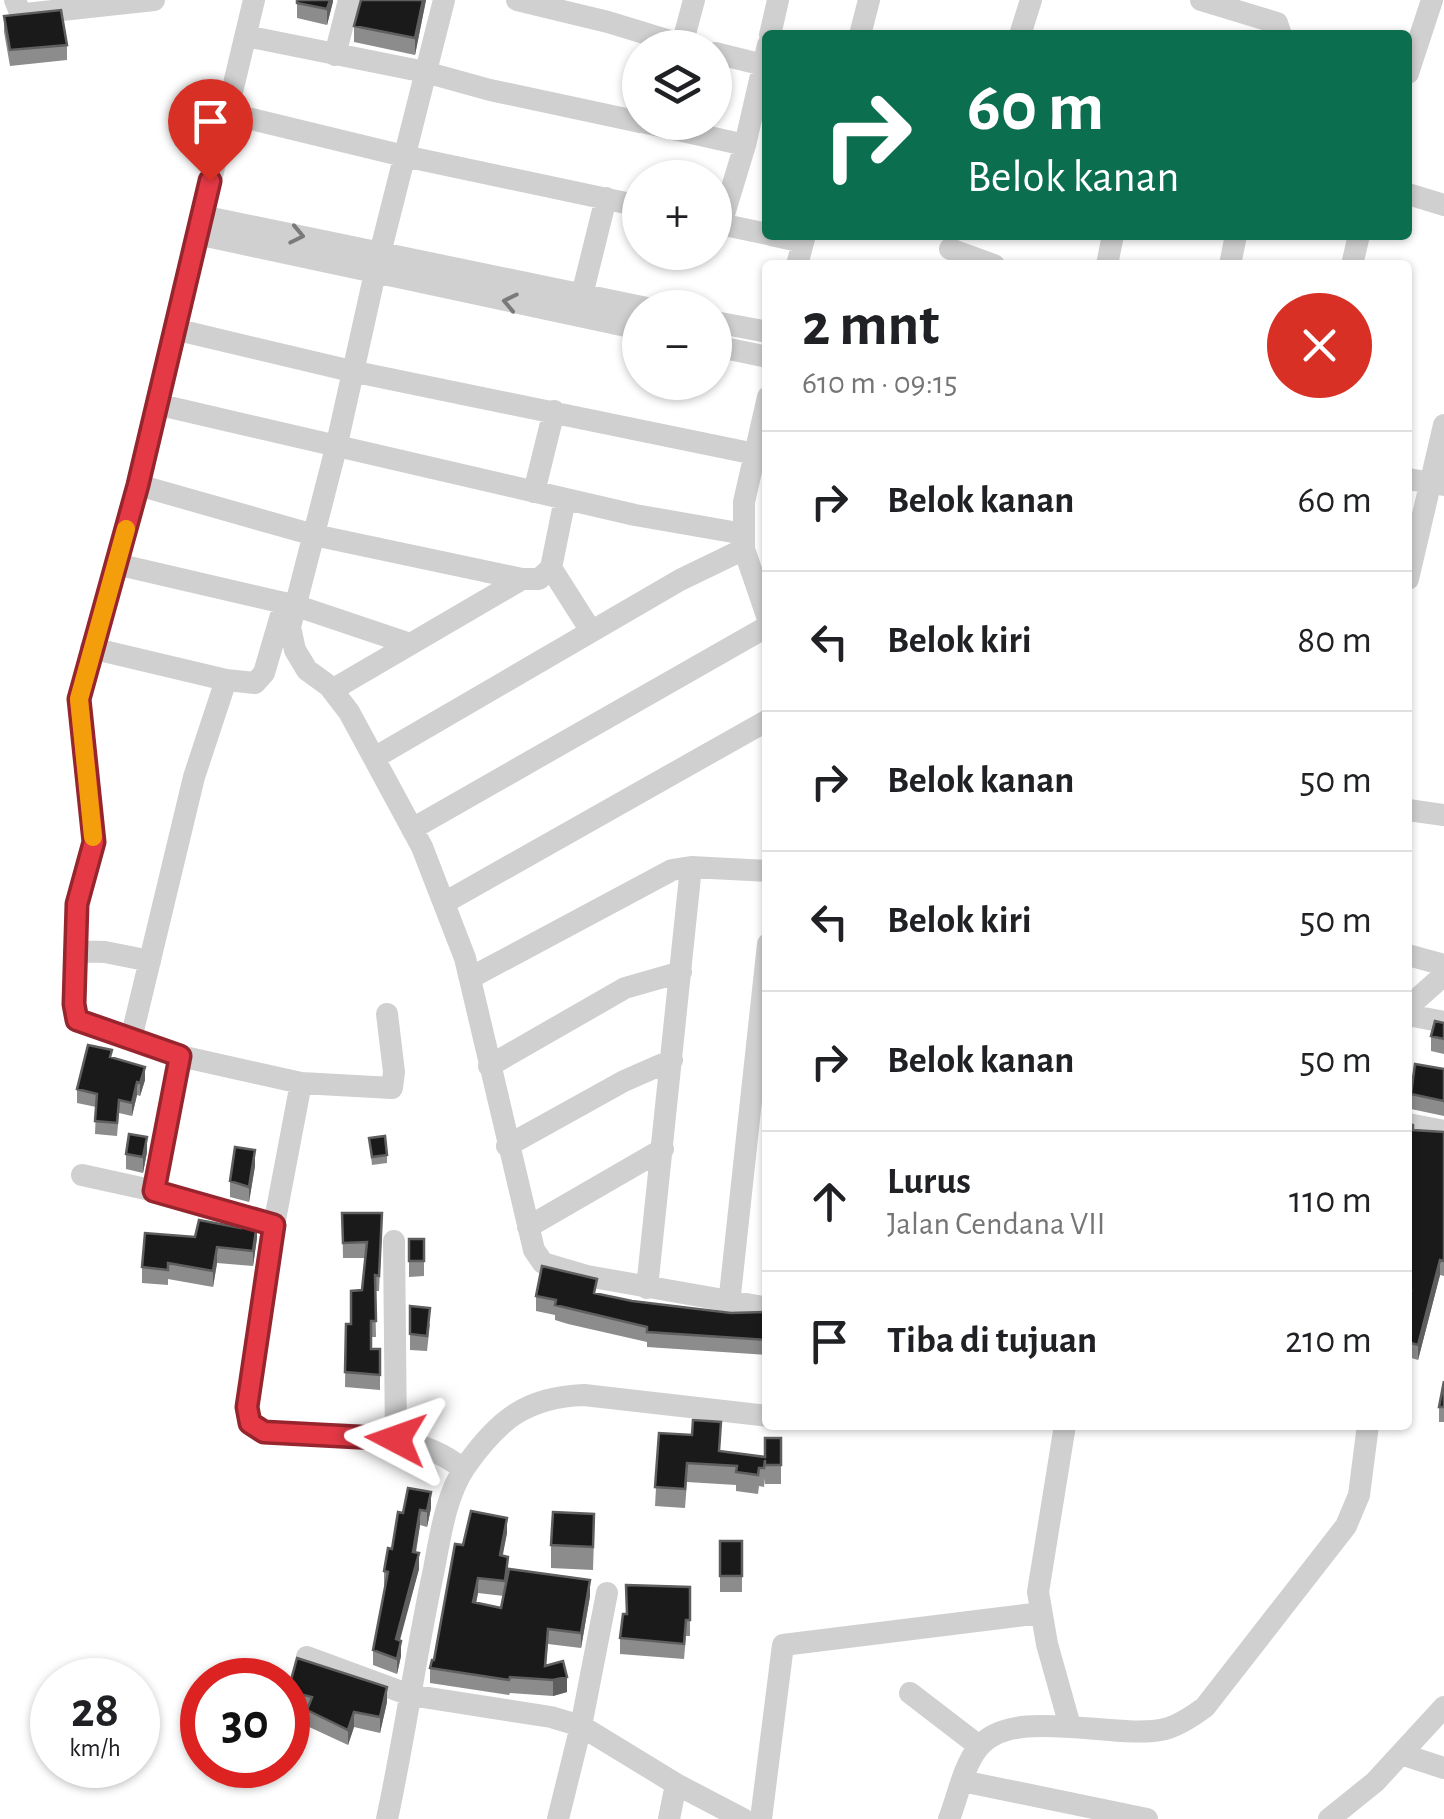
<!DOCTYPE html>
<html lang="id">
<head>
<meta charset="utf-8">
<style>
	body { margin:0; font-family:"Alegreya Sans",sans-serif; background:#f6f6f6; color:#202124; height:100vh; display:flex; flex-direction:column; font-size:38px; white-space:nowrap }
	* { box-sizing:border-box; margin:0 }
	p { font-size:32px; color:#757577 }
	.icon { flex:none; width:55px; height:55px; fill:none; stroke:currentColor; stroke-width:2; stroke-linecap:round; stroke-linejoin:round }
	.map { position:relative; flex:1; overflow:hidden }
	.side { position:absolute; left:762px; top:260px; width:650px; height:1170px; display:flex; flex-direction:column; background:#fff; border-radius:10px; box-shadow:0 2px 8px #0004 }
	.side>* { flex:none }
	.hud { position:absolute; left:762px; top:30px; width:650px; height:210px; border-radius:10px; box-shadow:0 2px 8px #0004; background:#0b6e4f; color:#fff; overflow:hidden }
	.fabs { position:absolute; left:622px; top:30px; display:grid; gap:20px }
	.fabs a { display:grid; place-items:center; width:110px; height:110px; border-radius:50%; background:#fff; box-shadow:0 2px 8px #0004; font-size:50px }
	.speed { position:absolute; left:30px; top:1658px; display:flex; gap:20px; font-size:50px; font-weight:700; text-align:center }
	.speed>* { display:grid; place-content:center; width:130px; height:130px; border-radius:50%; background:#fff; box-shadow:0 2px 8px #0004; line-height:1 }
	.speed small { font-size:25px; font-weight:400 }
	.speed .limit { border:15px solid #d22; background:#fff; color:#111 }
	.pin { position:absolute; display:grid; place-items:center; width:85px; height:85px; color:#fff; margin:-102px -42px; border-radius:50% 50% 50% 0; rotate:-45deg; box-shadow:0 0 10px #0007 }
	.pin .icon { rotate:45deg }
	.me { position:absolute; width:110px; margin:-55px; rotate:274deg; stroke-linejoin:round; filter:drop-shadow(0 0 8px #0008) }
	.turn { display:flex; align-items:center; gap:35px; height:210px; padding:0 40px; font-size:45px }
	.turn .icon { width:130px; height:130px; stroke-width:2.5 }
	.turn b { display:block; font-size:70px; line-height:85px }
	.round { display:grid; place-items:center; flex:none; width:105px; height:105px; border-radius:52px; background:#f6f6f6 }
	.head { display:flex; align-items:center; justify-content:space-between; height:170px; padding:0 40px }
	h1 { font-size:60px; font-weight:700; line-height:75px }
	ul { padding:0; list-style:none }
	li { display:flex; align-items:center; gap:30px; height:140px; padding:0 40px; border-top:2px solid #e0e0e0 }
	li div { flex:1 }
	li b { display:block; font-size:38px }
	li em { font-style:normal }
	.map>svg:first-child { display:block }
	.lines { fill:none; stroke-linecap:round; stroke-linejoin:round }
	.minor { stroke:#d0d0d0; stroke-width:22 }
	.wall { fill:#8c8c8c; fill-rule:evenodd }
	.shaded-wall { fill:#5f5f5f }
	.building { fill:#1a1a1a; stroke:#5f5f5f; stroke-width:2.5 }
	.oneway { stroke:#7a7a7a }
	.route-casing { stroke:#96252e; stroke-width:25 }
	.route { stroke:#e63946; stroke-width:18 }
	.slow { stroke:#f59e0b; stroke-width:18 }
</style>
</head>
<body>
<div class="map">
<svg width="1444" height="1819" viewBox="0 0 1444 1819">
	<rect width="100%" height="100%" fill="#fff"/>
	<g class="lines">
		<!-- minor -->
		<path class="minor" d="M15 0 19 10 25 14 154 0
			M444 0 375 273 336 448 290 627 295 650 307 670 329 686 349 712 422 847 465 958 534 1250 543 1263 587 1276 768 1308
			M517 0 608 22 693 48
			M1201 0 1277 23 1281 35
			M770 35 778 0
			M860 35 869 0
			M1020 35 1031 0
			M246 36 425 72 490 90 640 122
			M682 45 694 0
			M715 53 764 65
			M335 55 349 0
			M1408 73 1432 0
			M227 113 404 156 640 206
			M642 122 745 145
			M1408 194 1444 205
			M202 216 647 308
			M715 223 768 234
			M721 224 745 145 768 45
			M197 234 640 329
			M771 235 803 242
			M950 249 994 265
			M797 265 805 235
			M1107 265 1113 235
			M1230 265 1236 235
			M1352 265 1359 235
			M579 307 606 198
			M715 322 768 332
			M174 329 351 371 755 454
			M715 346 768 357
			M768 397 744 502V549L768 619
			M156 404 635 515 744 534
			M1408 479 1444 485
			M138 485 314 535 522 579H539L551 568 565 499
			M534 492 554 411
			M116 564 297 606 410 644
			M551 568 591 631
			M1408 579 1444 425
			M91 648 226 680 255 683 264 673 284 605
			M332 690 522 579
			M374 758 680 580 744 549
			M1408 810 1444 815
			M412 829 768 626
			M444 903 768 720
			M75 951 105 952 150 961
			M1408 955 1444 965
			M470 978 672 870 691 867
			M1408 1007 1444 975
			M387 1014 394 1072 392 1088 301 1083 274 1225 247 1407 250 1423 264 1432C331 1438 407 1424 463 1469
			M1408 1015 1444 1022
			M131 1039 194 777 226 680
			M180 1056 77 1021 74 1004 77 904 93 842 79 699 138 485 254 0
			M489 1066 625 988 681 972
			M1408 1124 1444 1131
			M507 1146 624 1081 672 1060
			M82 1175 155 1191 274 1225
			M155 1191 180 1056 301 1083
			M528 1227 663 1149
			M394 1241 396 1439
			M647 1288 691 867 768 871
			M729 1304 768 944
			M1065 1425 1038 1592 1047 1644 1070 1726
			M307 1657 410 1695 551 1717 581 1726 676 1784 743 1819
			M910 1693 979 1746
			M1401 1754 1444 1768
			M962 1781 1147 1819
			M387 1819C405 1736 416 1652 434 1569 440 1537 446 1495 465 1467 498 1420 526 1397 584 1395L768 1416
			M558 1819 581 1726 607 1593
			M669 1819 676 1784
			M761 1819 783 1645 1041 1613
			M949 1819C958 1796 963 1767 978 1748 1012 1704 1116 1741 1165 1729 1180 1725 1193 1716 1205 1707L1346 1526 1359 1495 1368 1425
			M1329 1819 1375 1782 1444 1707"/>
	</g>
	<!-- wall -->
	<path class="wall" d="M333 0 327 25 297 18V3Z
		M361 0H426L415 55 354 42V26Z
		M4 16 67 45V60L10 66 4 32Z
		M1444 1023V1054L1431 1051V1036Z
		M112 1057 145 1080 140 1096 137 1095 132 1116 119 1113 117 1136 95 1134 96 1107 77 1103V1089Z
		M1444 1069V1116L1411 1109V1094Z
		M1408 1123 1413 1130 1444 1132V1276L1440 1275 1418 1360 1408 1357Z
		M369 1138 387 1155V1163L372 1165Z
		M147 1152 143 1173 126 1169V1154Z
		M255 1166 249 1202 230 1197V1181Z
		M342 1213 382 1228 379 1291H375L376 1337H371V1349H380V1390L345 1387 346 1324H351L362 1290 365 1258H343Z
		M195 1237 257 1238 253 1266 217 1263 213 1287 168 1279V1285L142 1283V1267Z
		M409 1239H424V1276L409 1277Z
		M597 1293 632 1301 731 1313 768 1312V1355L647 1347V1342L568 1324 555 1320V1315L536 1311V1296Z
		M410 1306 430 1324 427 1351 410 1350Z
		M1444 1381V1422H1439V1407Z
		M659 1433 720 1451 765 1457 781 1438V1484H765V1478L764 1487 759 1486 758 1494 736 1491V1485L687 1482 685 1508 655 1506Z
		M431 1508 427 1527 420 1525 416 1553 419 1569 399 1640 401 1656 397 1674 373 1665V1650L385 1587 384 1586V1571L403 1513Z
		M507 1533 502 1555 507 1578 590 1596 581 1648 548 1644 546 1665 567 1692 553 1696 510 1693 509 1695 430 1683V1668L434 1660 463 1545ZM478 1593 504 1596 501 1608 476 1603Z
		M594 1538 593 1570 551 1568V1545Z
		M720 1541H742V1592H720Z
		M690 1587V1636H686L684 1659 620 1654V1638Z
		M288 1691 387 1702 380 1733 354 1727 348 1745 307 1726V1712L288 1706Z"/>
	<!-- shaded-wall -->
	<path class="shaded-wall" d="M330 0H333V2L327 25V9Z
		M423 0H426L415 55V38Z
		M145 1067V1080L140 1096V1083Z
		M137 1082V1095L132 1116V1103Z
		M147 1137V1152L143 1173V1157Z
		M255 1150V1166L249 1202V1187Z
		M257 1223V1238L253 1266V1251Z
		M217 1247V1263L213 1287V1271Z
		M1440 1260V1275L1418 1360V1345Z
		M431 1492V1508L427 1527V1511Z
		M420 1510V1525L413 1568V1552Z
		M507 1518V1533L500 1570V1555Z
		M419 1553V1569L396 1655V1639Z
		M478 1578V1593L473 1618V1602Z
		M590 1580V1596L581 1648V1633Z
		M401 1641V1656L397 1674V1659Z
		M567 1677V1692L553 1696V1680Z
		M387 1687V1702L380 1733V1717Z
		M354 1712V1727L348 1745V1730Z"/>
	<!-- building -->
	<path class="building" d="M297 0H330L327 9 297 3Z
		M361 0H423L415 38 354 26Z
		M61 10 67 45 10 50 4 16Z
		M1435 1021 1444 1023V1039L1431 1036Z
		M88 1045 112 1050 110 1057 145 1067 140 1083 137 1082 132 1103 119 1100 117 1123 95 1121 97 1094 77 1089Z
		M1415 1064 1444 1069V1101L1411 1094Z
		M1408 1123 1413 1125V1130L1444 1132V1261L1440 1260 1418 1345 1408 1342V1308L1411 1291H1408Z
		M129 1134 147 1137 143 1157 126 1154Z
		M385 1136 387 1155 372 1157 369 1138Z
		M235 1147 255 1150 249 1187 230 1181Z
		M342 1213H382L379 1276 375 1275 376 1321H371V1349H380V1375L345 1372 346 1324H351V1291L362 1290 367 1242 343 1243Z
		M199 1220 241 1228 242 1221 257 1223 253 1251 217 1247 213 1271 168 1263V1270L142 1267 145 1233 195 1237Z
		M409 1239H424V1261H409Z
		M542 1266 597 1279 594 1293 632 1301 731 1313 768 1312V1340L647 1332V1327L555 1305 556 1300 536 1296Z
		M410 1306 430 1308 427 1336 410 1334Z
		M1444 1381V1407H1439Z
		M693 1420 721 1422 719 1451 765 1457V1438H781V1465H765V1460L764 1468H759L758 1475 736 1472 737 1466 687 1463 685 1489 655 1487 659 1433 692 1435Z
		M408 1488 431 1492 427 1511 420 1510 413 1552 419 1553 396 1639 401 1641 397 1659 373 1650 388 1572 384 1571 388 1548 392 1549 398 1512 403 1513Z
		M471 1511 507 1518 500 1555 508 1557 505 1581 478 1578 473 1602 501 1608 509 1569 590 1580 581 1633 548 1629 545 1666 563 1661 567 1677 553 1680 510 1677 509 1680 430 1668 432 1660H434L455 1544 463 1545Z
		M553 1512 594 1514 593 1547 551 1545Z
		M720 1541H742V1576H720Z
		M626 1585 690 1587V1620H686L684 1644 620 1638 623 1614H627Z
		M297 1658 387 1687 380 1717 354 1712 348 1730 307 1710 312 1697 288 1691Z"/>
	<!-- one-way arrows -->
	<defs><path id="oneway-chevron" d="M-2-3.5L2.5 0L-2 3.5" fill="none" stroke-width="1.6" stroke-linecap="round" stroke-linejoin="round" transform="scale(2.5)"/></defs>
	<g class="oneway">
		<use href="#oneway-chevron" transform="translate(297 235) rotate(12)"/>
		<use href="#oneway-chevron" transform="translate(510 302) rotate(-168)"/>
	</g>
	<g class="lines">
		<defs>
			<path id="route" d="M210 181 138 485 79 699 94 842 77 904 74 1004 77 1020 180 1056 154 1191 274 1225 247 1407 250 1423 264 1432 396 1439"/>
		</defs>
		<!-- route casing -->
		<use href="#route" class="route-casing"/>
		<!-- route -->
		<use href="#route" class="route"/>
		<!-- slow -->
		<path class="slow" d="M93 837 79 699 126 529"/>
	</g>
</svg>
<div class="fabs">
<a><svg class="icon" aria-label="layers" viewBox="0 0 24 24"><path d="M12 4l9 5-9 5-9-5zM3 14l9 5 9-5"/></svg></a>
<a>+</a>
<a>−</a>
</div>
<div class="speed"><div>28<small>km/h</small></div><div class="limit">30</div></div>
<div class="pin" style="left:210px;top:181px;background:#d93025"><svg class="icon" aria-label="arrive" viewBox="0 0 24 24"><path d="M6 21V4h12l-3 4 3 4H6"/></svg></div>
<svg class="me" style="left:396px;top:1439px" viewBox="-20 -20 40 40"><path d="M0-17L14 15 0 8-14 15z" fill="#e63946" stroke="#fff" stroke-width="4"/></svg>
<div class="hud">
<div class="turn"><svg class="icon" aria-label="right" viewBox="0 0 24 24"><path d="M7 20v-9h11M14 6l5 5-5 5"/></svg><div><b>60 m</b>Belok kanan</div></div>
</div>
<section class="side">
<div class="head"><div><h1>2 mnt</h1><p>610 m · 09:15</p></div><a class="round" style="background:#d93025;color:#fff"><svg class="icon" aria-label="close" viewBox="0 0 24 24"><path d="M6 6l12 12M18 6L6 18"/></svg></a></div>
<ul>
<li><svg class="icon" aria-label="right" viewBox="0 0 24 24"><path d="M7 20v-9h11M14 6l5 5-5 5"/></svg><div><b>Belok kanan</b></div><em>60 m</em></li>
<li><svg class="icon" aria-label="left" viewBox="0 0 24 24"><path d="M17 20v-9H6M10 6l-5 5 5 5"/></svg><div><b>Belok kiri</b></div><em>80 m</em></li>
<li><svg class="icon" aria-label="right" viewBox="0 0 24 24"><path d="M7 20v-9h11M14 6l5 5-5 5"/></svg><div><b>Belok kanan</b></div><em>50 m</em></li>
<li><svg class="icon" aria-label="left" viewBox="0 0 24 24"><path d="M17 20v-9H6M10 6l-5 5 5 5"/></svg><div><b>Belok kiri</b></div><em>50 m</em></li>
<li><svg class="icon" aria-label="right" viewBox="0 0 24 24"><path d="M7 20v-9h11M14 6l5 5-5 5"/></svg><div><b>Belok kanan</b></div><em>50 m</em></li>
<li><svg class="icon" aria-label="ahead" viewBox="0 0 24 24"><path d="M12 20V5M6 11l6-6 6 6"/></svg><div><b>Lurus</b><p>Jalan Cendana VII</p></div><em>110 m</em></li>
<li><svg class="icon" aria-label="arrive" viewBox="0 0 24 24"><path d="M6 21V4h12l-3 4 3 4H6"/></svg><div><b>Tiba di tujuan</b></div><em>210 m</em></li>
</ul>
</section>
</div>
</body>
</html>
